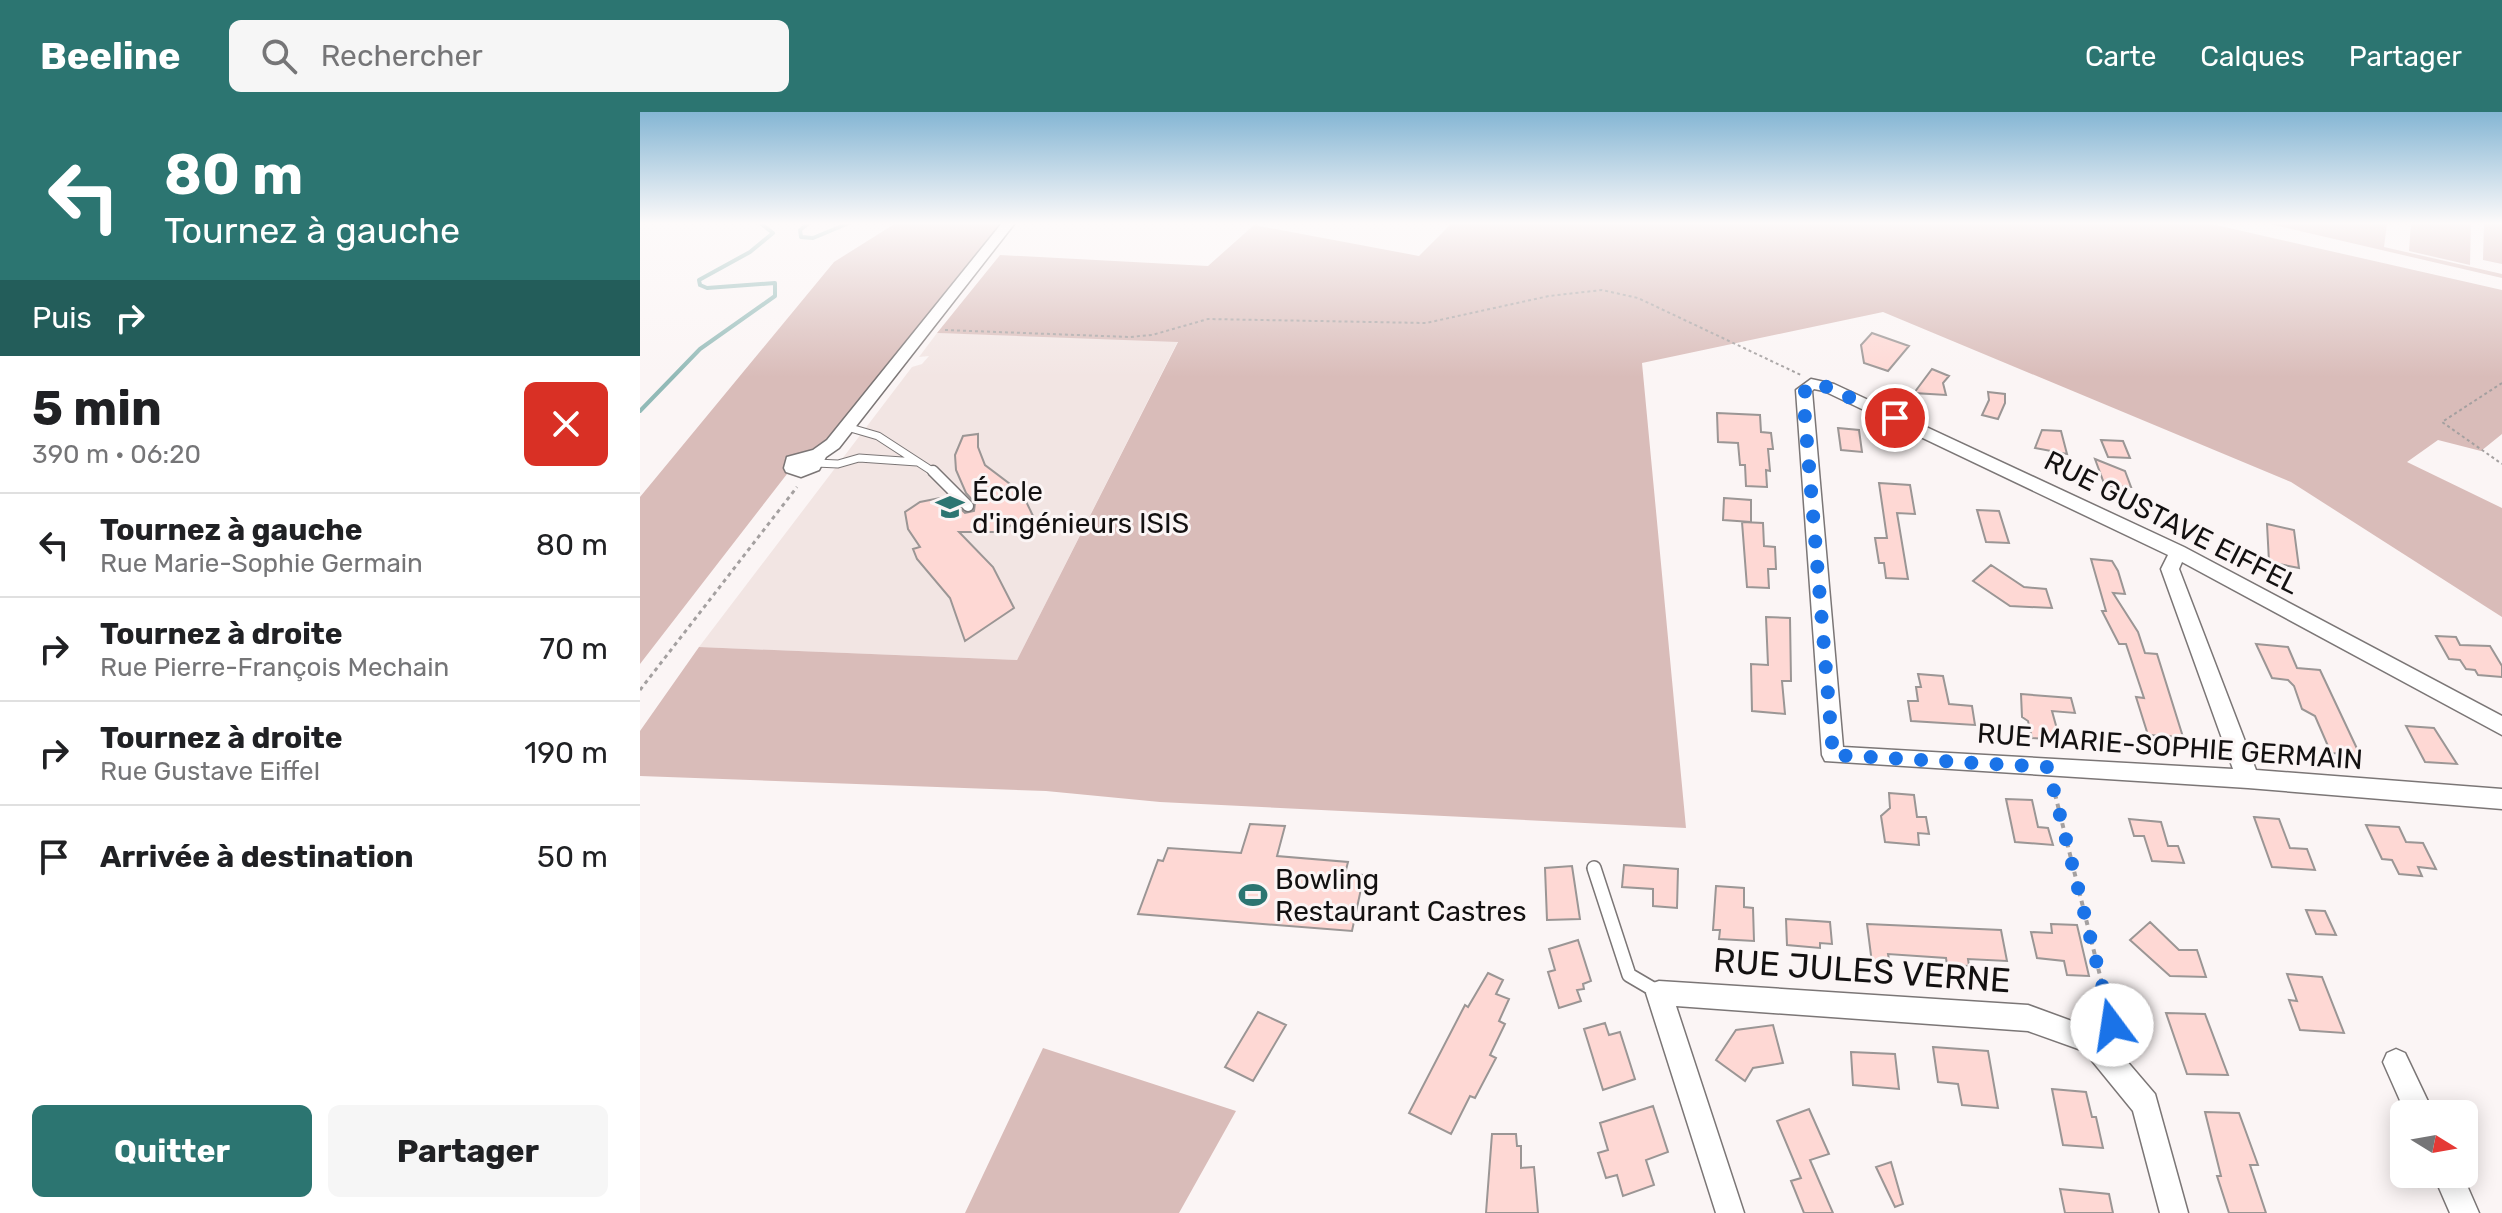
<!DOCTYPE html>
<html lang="fr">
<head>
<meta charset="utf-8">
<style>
	body { margin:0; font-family:Rubik,sans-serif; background:#f6f6f6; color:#202124; height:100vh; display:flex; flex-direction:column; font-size:30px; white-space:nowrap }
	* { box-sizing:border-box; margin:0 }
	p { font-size:26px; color:#757577 }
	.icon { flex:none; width:44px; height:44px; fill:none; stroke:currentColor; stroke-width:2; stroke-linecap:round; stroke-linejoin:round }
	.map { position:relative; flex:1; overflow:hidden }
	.side { display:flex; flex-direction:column; background:#fff; width:640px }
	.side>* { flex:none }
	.banner { background:#2c7571; color:#fff; overflow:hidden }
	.needle { width:52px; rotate:101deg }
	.controls { position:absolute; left:1750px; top:988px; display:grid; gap:16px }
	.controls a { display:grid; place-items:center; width:88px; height:88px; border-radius:12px; background:#fff; box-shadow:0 4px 20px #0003; font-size:40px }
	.pin { position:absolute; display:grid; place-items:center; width:68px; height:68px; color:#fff; margin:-34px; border:4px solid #fff; border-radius:50%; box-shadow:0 2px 8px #0007 }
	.me { position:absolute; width:88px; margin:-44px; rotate:346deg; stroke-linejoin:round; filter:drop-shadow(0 0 6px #0008) }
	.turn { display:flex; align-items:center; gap:28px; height:168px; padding:0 32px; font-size:36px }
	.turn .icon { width:104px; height:104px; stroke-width:2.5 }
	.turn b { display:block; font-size:56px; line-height:68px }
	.then { display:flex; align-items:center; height:76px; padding:0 32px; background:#0003; gap:16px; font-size:30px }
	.round { display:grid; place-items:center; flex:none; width:84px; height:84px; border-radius:12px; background:#f6f6f6 }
	.head { display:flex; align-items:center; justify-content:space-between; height:136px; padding:0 32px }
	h1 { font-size:48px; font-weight:700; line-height:60px }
	.action { display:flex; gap:16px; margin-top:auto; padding:16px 32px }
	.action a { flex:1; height:92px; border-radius:12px; background:#2c7571; color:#fff; font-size:32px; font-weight:700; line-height:92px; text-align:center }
	.action a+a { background:#f6f6f6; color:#202124 }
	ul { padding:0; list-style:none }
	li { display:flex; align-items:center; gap:24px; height:104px; padding:0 32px; border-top:2px solid #e0e0e0 }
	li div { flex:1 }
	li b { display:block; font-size:30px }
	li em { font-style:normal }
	header { display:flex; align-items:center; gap:48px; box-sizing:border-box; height:112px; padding:0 40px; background:#2c7571; color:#fff }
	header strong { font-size:38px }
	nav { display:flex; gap:44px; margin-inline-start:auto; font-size:28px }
	.search { width:560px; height:72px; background:#f6f6f6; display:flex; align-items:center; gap:20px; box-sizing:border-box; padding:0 28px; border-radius:12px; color:#757577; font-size:30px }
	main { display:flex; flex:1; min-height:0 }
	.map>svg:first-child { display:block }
	.built { fill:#f2e5e3 }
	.green { fill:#d9bcb9 }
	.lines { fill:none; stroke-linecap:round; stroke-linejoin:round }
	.stream { stroke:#92bab7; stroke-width:4 }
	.building { fill:#fed8d4; stroke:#9b9695; stroke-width:2 }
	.lane-far2-casing { stroke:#7b7676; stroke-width:9 }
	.lane-far1-casing { stroke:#7b7676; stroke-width:13 }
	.lane-casing { stroke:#7b7676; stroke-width:16 }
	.street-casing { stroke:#7b7676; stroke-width:3 }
	.path-far2 { stroke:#a4a0a0; stroke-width:2; stroke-dasharray:3 3; stroke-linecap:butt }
	.path-far1 { stroke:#a4a0a0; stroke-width:3; stroke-dasharray:4 4; stroke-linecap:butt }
	.path { stroke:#a4a0a0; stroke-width:4; stroke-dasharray:5 5; stroke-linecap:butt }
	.lane-far2 { stroke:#fff; stroke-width:7 }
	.lane-far1 { stroke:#fff; stroke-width:10 }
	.lane { stroke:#fff; stroke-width:13 }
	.street { fill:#fff; fill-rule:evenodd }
	.route { stroke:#1a73e8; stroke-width:14; stroke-dasharray:0 25.2 }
	.labels { text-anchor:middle; stroke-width:6; stroke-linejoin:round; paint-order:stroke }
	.poi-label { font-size:28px; fill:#131111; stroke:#fbf5f5; text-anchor:start }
	.street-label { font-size:28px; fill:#131111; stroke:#fbf5f5 }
	.near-street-label { font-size:34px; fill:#131111; stroke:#fbf5f5 }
</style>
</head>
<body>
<header>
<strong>Beeline</strong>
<div class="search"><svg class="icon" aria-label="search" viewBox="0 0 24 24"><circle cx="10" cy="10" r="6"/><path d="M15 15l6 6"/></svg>Rechercher</div>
<nav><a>Carte</a><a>Calques</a><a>Partager</a></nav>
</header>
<main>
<section class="side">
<div class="banner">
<div class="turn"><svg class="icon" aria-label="left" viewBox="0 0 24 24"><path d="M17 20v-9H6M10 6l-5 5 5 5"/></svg><div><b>80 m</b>Tournez à gauche</div></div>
<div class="then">Puis<svg class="icon" aria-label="right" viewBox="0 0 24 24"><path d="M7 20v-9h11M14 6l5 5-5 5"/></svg></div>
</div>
<div class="head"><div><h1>5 min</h1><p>390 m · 06:20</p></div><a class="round" style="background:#d93025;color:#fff"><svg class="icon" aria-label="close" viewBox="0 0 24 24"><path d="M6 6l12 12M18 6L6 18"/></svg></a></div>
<ul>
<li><svg class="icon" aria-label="left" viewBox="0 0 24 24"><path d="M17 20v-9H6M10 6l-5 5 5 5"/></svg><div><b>Tournez à gauche</b><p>Rue Marie-Sophie Germain</p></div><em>80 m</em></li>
<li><svg class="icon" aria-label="right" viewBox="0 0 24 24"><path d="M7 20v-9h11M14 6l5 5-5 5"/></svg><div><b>Tournez à droite</b><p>Rue Pierre-François Mechain</p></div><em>70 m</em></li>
<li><svg class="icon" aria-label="right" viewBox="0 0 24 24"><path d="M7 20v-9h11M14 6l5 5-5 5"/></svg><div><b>Tournez à droite</b><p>Rue Gustave Eiffel</p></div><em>190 m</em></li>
<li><svg class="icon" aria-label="arrive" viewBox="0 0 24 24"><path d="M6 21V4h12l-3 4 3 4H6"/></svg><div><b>Arrivée à destination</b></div><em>50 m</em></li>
</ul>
<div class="action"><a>Quitter</a><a>Partager</a></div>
</section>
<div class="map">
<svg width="1862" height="1101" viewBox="0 0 1862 1101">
	<rect width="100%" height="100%" fill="#fbf5f5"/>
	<!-- built -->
	<path class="built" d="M297 221 538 229 377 548 59 535 272 255 282 252 289 244 279 245Z"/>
	<!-- green -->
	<path class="green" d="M256 111H363L192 324 180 335 148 349 144 359 147 362 0 552V385L194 150Z
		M812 111H1567L1862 178V322L1841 339 1798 328 1767 350 1862 396V505L1651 370 1243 200 1002 251 1046 716 520 690 406 679 0 664V619L59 535 377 548 538 230 297 221 360 143 568 154 614 113 779 144Z
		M1625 111H1747L1744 135 1862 162V166Z
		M1771 111H1831L1830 153 1769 139Z
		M1844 111H1862V152L1843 148Z
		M403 936 596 999 539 1101H325Z"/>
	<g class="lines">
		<!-- stream -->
		<path class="stream" d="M169 111 160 118 161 125 173 126 209 111
			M0 299 60 237 135 184V171L67 176 60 173 59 168 110 140 133 121 120 111"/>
	</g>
	<!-- building -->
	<path class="building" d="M1232 221 1269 234 1248 259 1224 251 1221 233Z
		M1292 257 1309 264 1303 271 1306 283 1274 281Z
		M1348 280 1365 282V291L1358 307 1342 303 1349 288Z
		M1077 301 1120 303 1121 320 1131 321 1133 337H1128L1130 359 1126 358 1127 375 1106 374 1105 353H1100L1098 331 1078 330Z
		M1198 316 1219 318 1222 340 1201 338Z
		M1402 318 1421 319 1427 342 1395 336Z
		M338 322V335L345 353 382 381 394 406 378 408 362 420H319L353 455 374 496 325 529 310 486 277 447 273 437 280 435 268 417 265 400 280 390 300 386H309L325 401 334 399 335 391 326 381 316 358 315 343 323 324Z
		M1461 328 1483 329 1490 346 1468 345Z
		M1455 347 1485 359 1491 375 1465 374Z
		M1239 371 1270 373 1275 402 1257 401 1268 467 1246 466 1244 451H1239L1235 426H1247Z
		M1084 386 1111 388V410L1083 408Z
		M1337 398 1359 399 1369 431 1346 430Z
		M1102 410 1123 411 1124 434 1135 435 1136 457H1128L1129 476 1107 475Z
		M1627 412 1654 418 1659 456 1629 450Z
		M1451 447 1472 449 1478 459 1485 482 1473 481 1498 520 1505 541 1517 542 1543 625 1508 623 1496 585 1504 586 1486 532H1479L1462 499H1466Z
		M1351 453 1384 475 1406 477 1412 496 1370 494 1333 469Z
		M1126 505 1150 506 1151 569H1142L1145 602 1112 599 1111 552 1128 553Z
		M1796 524 1816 525 1820 533 1850 534 1862 554V565L1838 563 1835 558 1826 557 1820 548 1809 547Z
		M1616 532 1648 535 1657 556 1680 558 1720 643 1691 641 1675 604 1662 597 1654 574 1648 568 1632 566Z
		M1278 562 1303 564 1309 592 1332 594 1335 613 1271 609 1268 589H1278L1276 575H1281Z
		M1381 582 1431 586 1435 601 1412 599 1420 628 1392 626 1388 609 1382 605Z
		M1766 614 1794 616 1817 652 1785 650Z
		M1249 681 1274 683 1277 705H1286L1289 722 1278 721 1279 733 1245 730 1241 704 1250 696Z
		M1366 687 1392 688 1398 715 1408 716 1413 733 1375 730Z
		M1614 705 1639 707 1650 736 1667 737 1675 758 1632 755Z
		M1489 707 1521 710 1528 734H1538L1544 751 1512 749 1504 724H1494Z
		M610 712 645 714 637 744 708 750 705 762 724 763 712 819 498 802 518 748 523 749 528 736 601 741Z
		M1726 713 1759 715 1766 730 1783 731 1796 757 1778 755 1782 764 1759 762 1752 748 1742 747Z
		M984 753 1038 757 1037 796 1013 794V777L982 775Z
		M932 754 940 807 907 808 905 756Z
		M1076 774 1104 776V795L1113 796 1114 829 1079 827 1080 818H1073Z
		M1666 798 1685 799 1696 823 1676 822Z
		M1146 807 1190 810 1192 832 1180 831V836L1147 833Z
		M1510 810 1539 838H1557L1566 865 1530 864 1490 828Z
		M1227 812 1361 818 1367 849 1328 847 1329 854 1307 853 1306 846 1248 842 1250 853 1232 851Z
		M1411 812 1437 813 1449 864 1427 863 1424 849 1397 846 1391 820 1412 821Z
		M938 828 951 869 943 872 944 877 937 878 941 889 919 896 908 860 915 858 909 837Z
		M848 861 863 868 856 882 869 887 859 909 865 912 850 943 856 946 835 986 830 984 811 1022 769 1001 825 893 828 895Z
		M1647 862 1682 865 1704 921 1660 918 1649 888 1657 889Z
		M618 900 646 913 613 969 585 955Z
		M1526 901 1565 902 1588 963 1547 962Z
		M965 911 969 923 980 920 995 967 963 978 944 917Z
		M1133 913 1143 951 1113 956 1105 969 1076 948 1096 918Z
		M1293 935 1348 939 1358 996 1322 993 1318 972 1298 970Z
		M1211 940 1255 942 1259 977 1213 973Z
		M1412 977 1446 980 1452 1005H1456L1463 1036 1423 1033Z
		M1013 994 1028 1040 1006 1048 1014 1073 983 1084 977 1063 966 1066 958 1041 968 1038 960 1011Z
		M1169 997 1189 1042 1170 1048 1193 1101H1164L1151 1069 1161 1066 1137 1009Z
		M1565 1000 1599 1001 1618 1053H1610L1626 1101H1589L1577 1064H1581Z
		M852 1022H876L877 1034H881V1056L894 1055 898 1101H846Z
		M1251 1050 1263 1092 1255 1095 1236 1055Z
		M1420 1077 1469 1082 1473 1101H1425Z"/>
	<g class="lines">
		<defs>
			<path id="lane-far2" d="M207 315 238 324 295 361
				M176 351 198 352 219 346 277 350"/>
			<path id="lane-far1" d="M293 359 328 394"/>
			<path id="lane" d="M954 756 989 863 1018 880"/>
			<path id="street" d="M362 111H375L199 336 186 345 179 358 161 365 146 360 144 356 147 345 173 338 187 328Z
				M1171 267 1194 272 1544 435 1862 604V623L1542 450 1539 457 1616 658 1862 677V697L1608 676 1185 649 1182 643 1156 278ZM1174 277 1184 279 1528 443 1521 457 1593 657 1203 635 1172 279Z
				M1019 869 1388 893 1462 920 1515 982 1548 1101H1520L1493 999 1444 939 1388 919 1036 894 1104 1101H1076L1006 881 1010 872Z
				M1756 937 1765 941 1794 1002H1766L1743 950 1747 941Z
				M1793 1062H1822L1839 1101H1810Z"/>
		</defs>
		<!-- lane-far2 casing -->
		<use href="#lane-far2" class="lane-far2-casing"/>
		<!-- lane-far1 casing -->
		<use href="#lane-far1" class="lane-far1-casing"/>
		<!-- lane casing -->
		<use href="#lane" class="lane-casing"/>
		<!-- street casing -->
		<use href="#street" class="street-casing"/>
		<!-- path-far2 -->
		<path class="path-far2" d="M305 218 490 225 512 223 568 207 786 211 909 184 962 178 998 186 1161 263
			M1862 271 1802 310 1862 352"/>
		<!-- path-far1 -->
		<path class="path-far1" d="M0 578 157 375
			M1413 675 1415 684"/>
		<!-- path -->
		<path class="path" d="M1415 682 1473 916"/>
		<!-- lane-far2 -->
		<use href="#lane-far2" class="lane-far2"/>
		<!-- lane-far1 -->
		<use href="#lane-far1" class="lane-far1"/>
		<!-- lane -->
		<use href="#lane" class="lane"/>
		<!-- street -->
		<use href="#street" class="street"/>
	</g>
	<!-- sky -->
	<linearGradient id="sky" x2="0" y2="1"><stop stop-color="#85b6d4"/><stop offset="0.42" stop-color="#fdfafa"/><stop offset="1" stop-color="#fdfafa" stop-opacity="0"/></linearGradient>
	<rect width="1862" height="265" fill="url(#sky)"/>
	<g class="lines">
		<!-- route -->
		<path class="route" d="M1255 306 1182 273 1171 272 1163 282 1193 643 1408 655 1472 913"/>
	</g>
	<!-- icons -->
	<defs>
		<symbol id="university-bare" viewBox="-9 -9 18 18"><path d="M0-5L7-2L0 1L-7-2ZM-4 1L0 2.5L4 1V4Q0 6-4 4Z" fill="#2c7571" stroke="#fbf5f5" stroke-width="2.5" paint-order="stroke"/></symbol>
		<symbol id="stadium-bare" viewBox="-9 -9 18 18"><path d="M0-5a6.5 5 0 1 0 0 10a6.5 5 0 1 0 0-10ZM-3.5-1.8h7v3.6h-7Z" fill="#2c7571" stroke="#fbf5f5" stroke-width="2.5" paint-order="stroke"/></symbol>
	</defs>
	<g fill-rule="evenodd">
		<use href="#university-bare" x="290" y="375" width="40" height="40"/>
		<use href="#stadium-bare" x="593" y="763" width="40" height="40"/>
	</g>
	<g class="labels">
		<!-- poi labels -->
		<g class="poi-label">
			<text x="332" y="389">École<tspan x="332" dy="32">d'ingénieurs ISIS</tspan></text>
			<text x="635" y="777">Bowling<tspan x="635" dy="32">Restaurant Castres</tspan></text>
		</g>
		<!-- street labels -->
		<g class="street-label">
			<text transform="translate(1532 410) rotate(27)" y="10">RUE GUSTAVE EIFFEL</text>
			<text transform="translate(1530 634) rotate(4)" y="10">RUE MARIE-SOPHIE GERMAIN</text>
		</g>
		<!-- near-street labels -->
		<g class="near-street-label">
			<text transform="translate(1222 858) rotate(4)" y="12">RUE JULES VERNE</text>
		</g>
	</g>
</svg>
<div class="controls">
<a><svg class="needle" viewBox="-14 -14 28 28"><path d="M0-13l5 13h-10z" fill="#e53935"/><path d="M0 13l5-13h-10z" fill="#757577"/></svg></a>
</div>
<div class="pin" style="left:1255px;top:306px;background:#d93025"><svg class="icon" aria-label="arrive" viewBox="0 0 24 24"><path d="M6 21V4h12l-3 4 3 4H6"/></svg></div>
<svg class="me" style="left:1472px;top:913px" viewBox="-20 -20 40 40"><circle r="19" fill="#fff"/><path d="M0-13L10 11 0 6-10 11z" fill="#1a73e8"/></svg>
</div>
</main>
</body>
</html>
